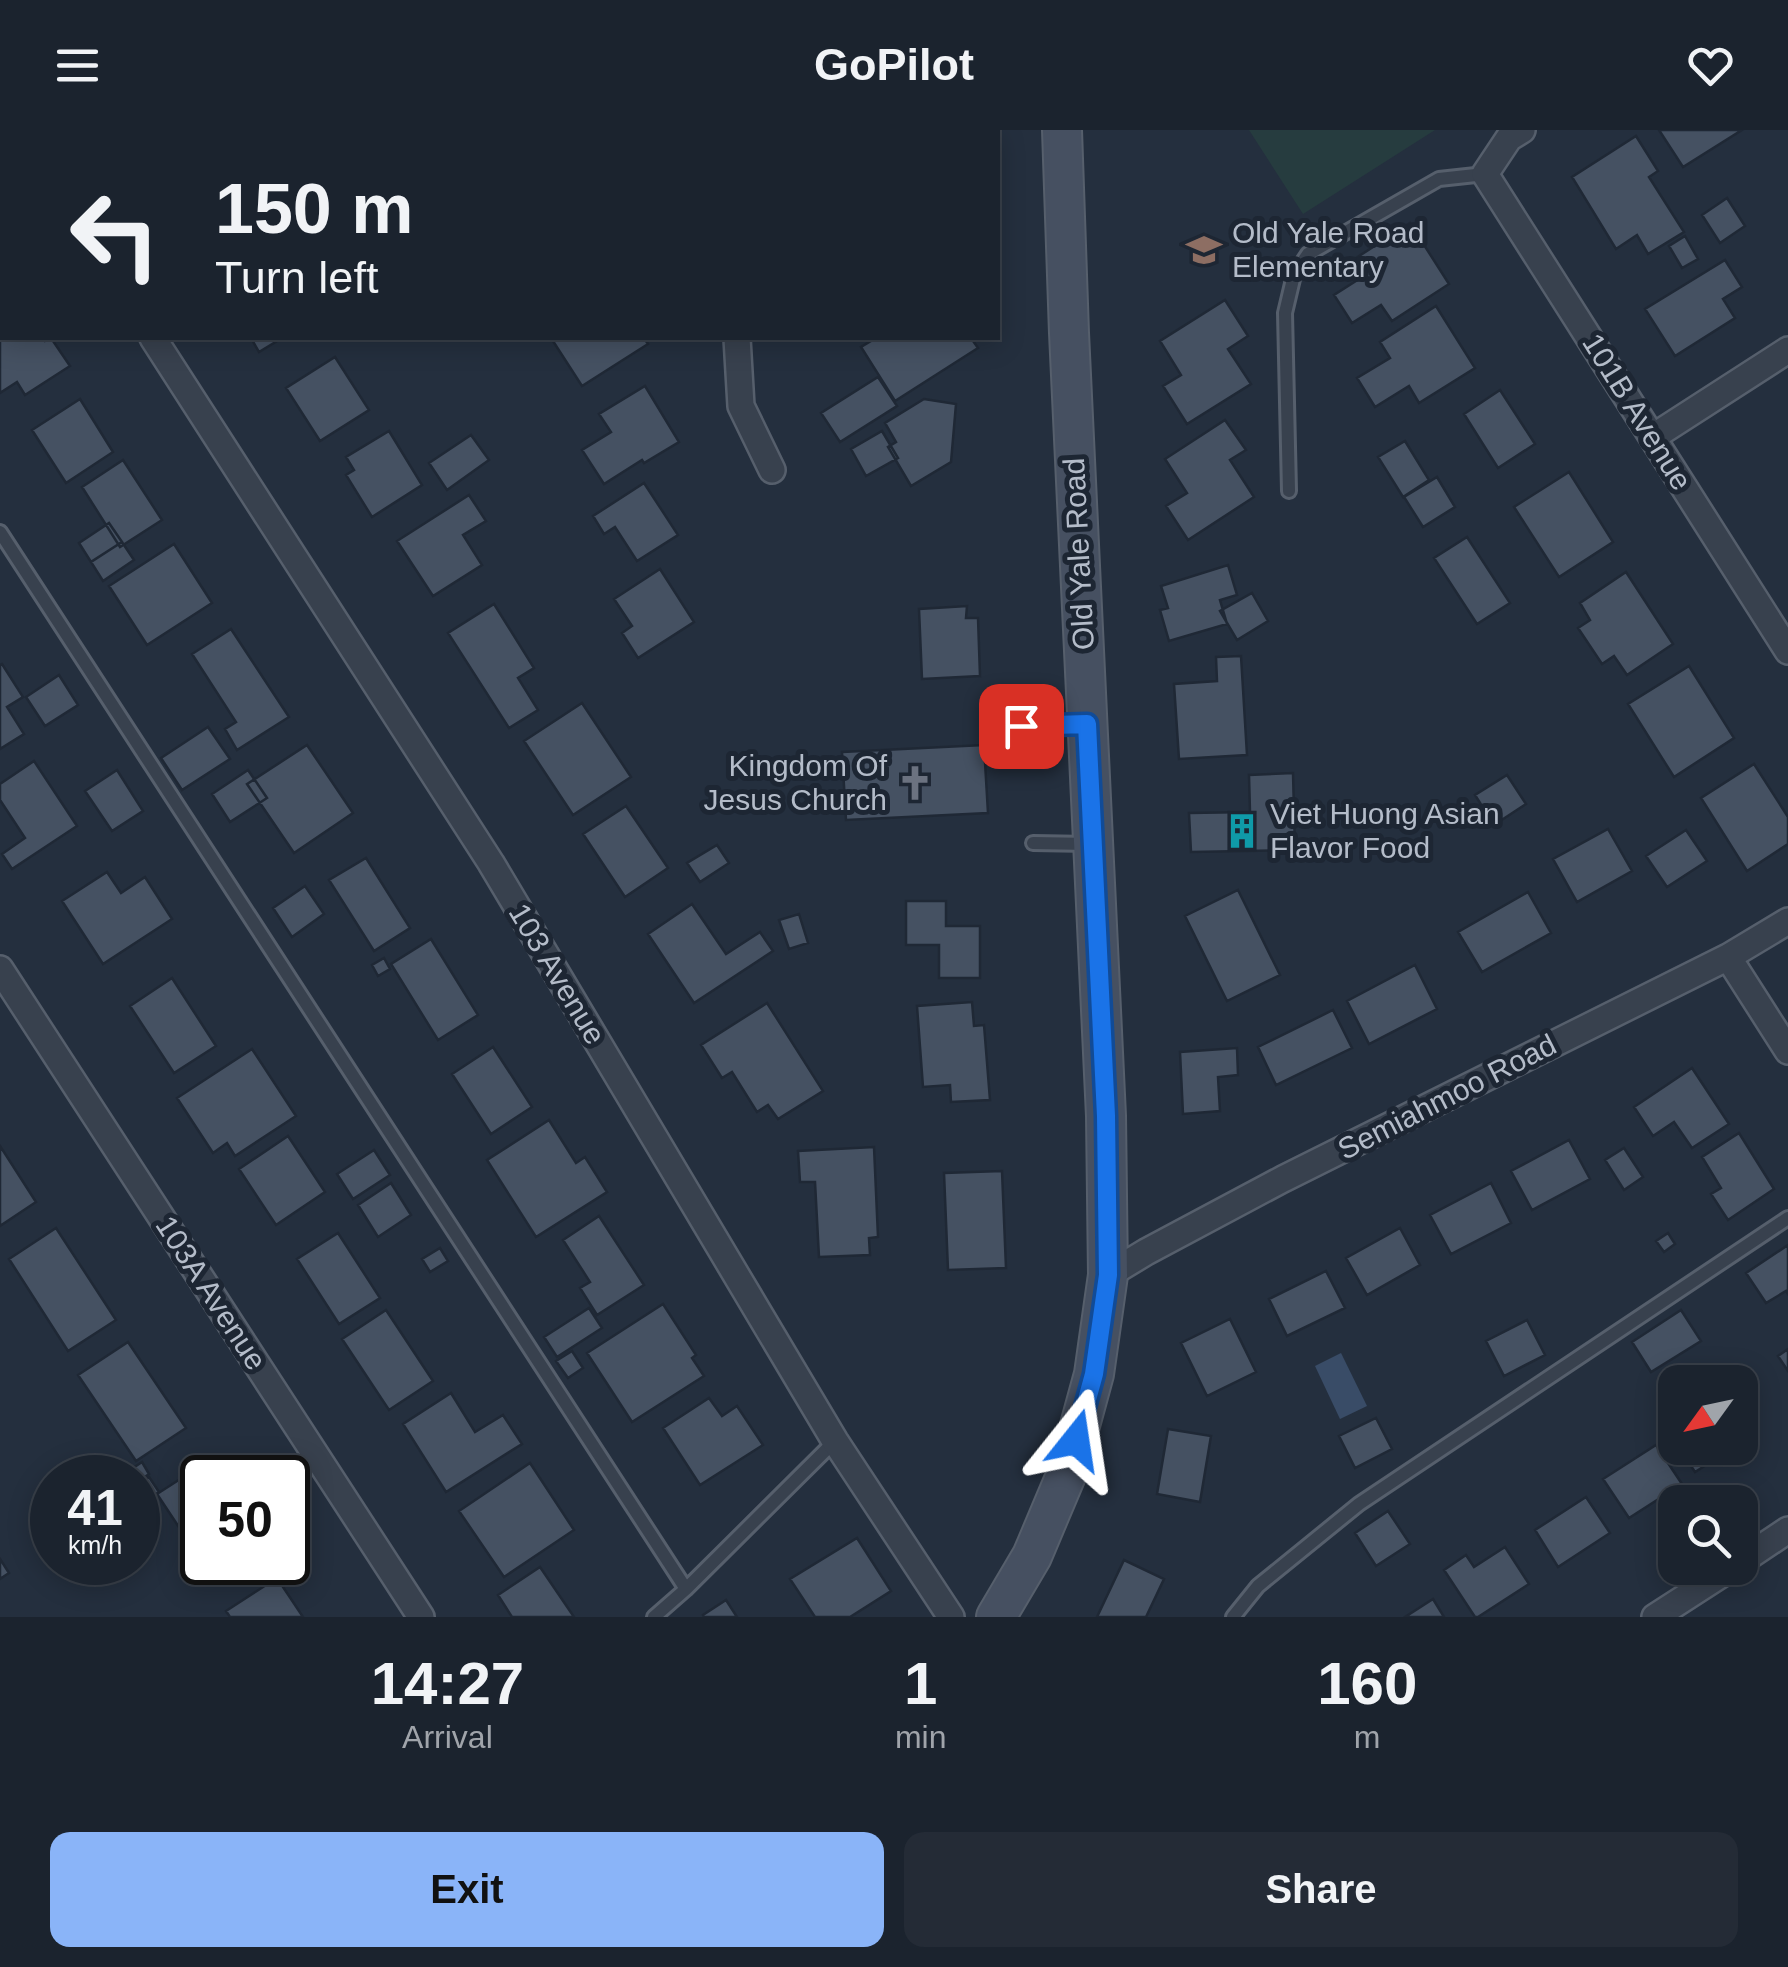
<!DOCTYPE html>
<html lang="en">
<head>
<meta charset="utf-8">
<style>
	body { margin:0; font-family:Helvetica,sans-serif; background:#242b36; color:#f1f3f6; height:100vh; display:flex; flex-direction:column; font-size:38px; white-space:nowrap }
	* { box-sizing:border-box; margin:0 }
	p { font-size:32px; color:#a0a4aa }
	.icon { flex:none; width:55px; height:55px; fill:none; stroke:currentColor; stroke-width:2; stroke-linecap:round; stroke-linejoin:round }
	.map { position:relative; height:1487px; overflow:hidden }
	.sheet { display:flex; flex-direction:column; background:#1b232e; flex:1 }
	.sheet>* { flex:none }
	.guide { position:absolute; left:0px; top:0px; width:1000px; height:210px; box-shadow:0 5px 25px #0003,0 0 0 2px #39404a; background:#1b232e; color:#f1f3f6; overflow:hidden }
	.needle { width:65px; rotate:237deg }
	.tools { position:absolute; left:1658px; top:1235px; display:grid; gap:20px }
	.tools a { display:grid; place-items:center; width:100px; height:100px; border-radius:20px; background:#1b232e; box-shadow:0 5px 25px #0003,0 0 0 2px #39404a; font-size:50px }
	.speed { position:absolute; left:30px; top:1325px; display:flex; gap:20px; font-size:50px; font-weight:700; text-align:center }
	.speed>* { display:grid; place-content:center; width:130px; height:130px; border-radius:50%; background:#1b232e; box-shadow:0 5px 25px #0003,0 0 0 2px #39404a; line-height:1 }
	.speed small { font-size:25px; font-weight:400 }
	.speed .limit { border:5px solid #111; border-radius:15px; background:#fff; color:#111 }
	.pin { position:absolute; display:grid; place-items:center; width:85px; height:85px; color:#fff; margin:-42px; border-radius:20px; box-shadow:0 5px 15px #0006 }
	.me { position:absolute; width:110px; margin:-55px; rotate:15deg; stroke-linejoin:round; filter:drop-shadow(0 0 8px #0008) }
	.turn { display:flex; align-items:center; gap:35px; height:210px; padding:0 50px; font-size:45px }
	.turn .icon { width:130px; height:130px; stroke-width:2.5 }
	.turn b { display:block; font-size:70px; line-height:85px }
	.eta { display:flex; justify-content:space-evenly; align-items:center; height:170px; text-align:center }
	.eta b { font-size:60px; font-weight:700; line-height:70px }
	.action { display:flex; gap:20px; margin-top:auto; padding:20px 50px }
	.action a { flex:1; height:115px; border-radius:20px; background:#8ab4f8; color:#111; font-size:40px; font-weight:700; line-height:115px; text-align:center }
	.action a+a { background:#242b36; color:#f1f3f6 }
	header { display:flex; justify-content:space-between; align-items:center; height:130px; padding:0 50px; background:#1b232e; font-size:45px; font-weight:700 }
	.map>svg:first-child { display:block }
	.green { fill:#263c3f }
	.water { fill:#394c67 }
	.building { fill:#455162; stroke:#1f2835; stroke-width:2.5 }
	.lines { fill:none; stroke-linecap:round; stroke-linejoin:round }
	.service-casing { stroke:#565f6c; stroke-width:18 }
	.minor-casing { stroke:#565f6c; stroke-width:30 }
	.secondary-casing { stroke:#565f6c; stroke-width:42 }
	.service { stroke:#38414e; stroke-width:12 }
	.minor { stroke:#38414e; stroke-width:25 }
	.secondary { stroke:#465061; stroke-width:38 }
	.route-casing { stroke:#114b97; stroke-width:25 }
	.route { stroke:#1a73e8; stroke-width:18 }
	.labels { text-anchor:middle; stroke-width:10; stroke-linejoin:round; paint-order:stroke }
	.poi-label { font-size:30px; fill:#b4bcc9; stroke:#1d2633; text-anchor:start }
	.street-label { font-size:30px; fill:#b4bcc9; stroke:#1d2633 }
</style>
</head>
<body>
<header><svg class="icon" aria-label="menu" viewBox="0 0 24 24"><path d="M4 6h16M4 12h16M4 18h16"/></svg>GoPilot<svg class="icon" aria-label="heart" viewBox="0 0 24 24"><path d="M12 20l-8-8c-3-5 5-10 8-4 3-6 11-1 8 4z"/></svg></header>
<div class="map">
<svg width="1788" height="1487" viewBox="0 0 1788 1487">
	<rect width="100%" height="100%" fill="#242f3e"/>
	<!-- green -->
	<path class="green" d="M1249 0H1435L1303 84Z"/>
	<!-- water -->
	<path class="water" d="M1341 1223 1367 1276 1340 1289 1315 1236Z"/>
	<!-- building -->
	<path class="building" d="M121 0H161L157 2H122Z
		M554 0H602L604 2H551Z
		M871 0H937L938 1 871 2Z
		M1659 0H1742L1683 37Z
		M1636 6 1658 41 1649 47 1684 102 1648 124 1637 105 1616 119 1572 47Z
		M1727 68 1745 96 1720 113 1702 85Z
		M1410 93 1449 154 1392 191 1381 175 1352 193 1334 165 1367 144 1356 128Z
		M1685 106 1698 129 1682 138 1669 116Z
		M0 123 2 127V163L0 164Z
		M1725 130 1742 157 1723 169 1735 188 1675 226 1645 179Z
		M1225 170 1248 206 1228 219 1251 254 1187 294 1163 256 1181 245 1160 211Z
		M1436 176 1475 238 1419 273 1409 256 1375 277 1357 248 1390 228 1380 212Z
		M2 179V208H43L45 211 51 208 70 236 25 265 17 252 0 263V181Z
		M251 208H282L259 222Z
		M551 208H644L648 214 582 256Z
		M876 208H971L978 218 895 271 861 217Z
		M335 227 369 280 320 311 286 258Z
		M878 247 897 276 840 312 821 283Z
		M645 256 679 312 644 333 642 330 604 354 582 320 611 302 599 284Z
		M1500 260 1535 314 1498 338 1464 284Z
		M80 269 113 322 66 353 32 300Z
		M924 269 956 274 951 332 911 356 888 317 896 312 885 293Z
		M1225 290 1246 320 1230 330 1254 367 1188 410 1166 376 1187 363 1165 329Z
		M389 301 422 355 372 387 346 345 354 340 346 327Z
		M882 301 898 328 866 346 851 319Z
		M471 305 489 330 447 360 429 333Z
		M1405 311 1429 350 1403 367 1378 327Z
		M123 330 162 390 120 417 82 357Z
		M1569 342 1613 412 1559 447 1514 377Z
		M1437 347 1455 377 1423 397 1404 367Z
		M644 353 678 405 637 431 615 397 604 404 593 386Z
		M469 365 486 391 463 405 482 435 433 466 397 411Z
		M109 393 122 412 91 432 79 413Z
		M1467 407 1510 473 1477 494 1434 428Z
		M122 412 134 430 103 451 91 432Z
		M174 414 212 473 147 515 109 456Z
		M1228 435 1237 465 1220 470 1227 494 1169 511 1160 480 1168 478 1161 456Z
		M660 439 694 492 638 528 622 503 632 496 614 469Z
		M1626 442 1673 514 1627 545 1614 526 1602 534 1578 498 1590 490 1580 473Z
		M1252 463 1268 491 1237 510 1220 481Z
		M494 474 534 538 518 548 538 580 509 598 448 503Z
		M967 476 966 488H978L980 546 922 549 919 479Z
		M231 499 289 587 237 620 225 599 236 592 192 524Z
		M1241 526 1247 625 1179 629 1174 554 1217 551 1216 527Z
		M2 534 23 567 7 577 24 604 0 619V535Z
		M1689 536 1734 608 1674 647 1628 574Z
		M59 545 78 575 45 596 26 567Z
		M582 573 631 647 573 685 524 611Z
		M208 597 230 629 182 660 161 628Z
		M307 615 353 683 294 723 247 654Z
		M984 615 988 683 846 690 842 622Z
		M34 631 77 696 12 739 2 724 25 708 0 670V654Z
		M1754 634 1788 687V714L1747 741 1701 668Z
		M117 640 143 681 112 701 85 661Z
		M248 640 267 668 230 692 212 664Z
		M1293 643 1295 720 1191 722 1189 683 1250 682 1249 645Z
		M1507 645 1526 674 1494 695 1475 665Z
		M626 676 668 738 625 767 583 704Z
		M1608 699 1632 741 1577 772 1553 729Z
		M1686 700 1707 731 1667 757 1646 726Z
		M717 715 729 733 700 752 687 733Z
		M366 728 410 798 374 821 329 750Z
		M107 742 121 763 145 747 172 789 103 834 62 771Z
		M305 756 324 784 292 807 273 778Z
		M1238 760 1280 845 1227 871 1185 786Z
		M1528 762 1551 803 1482 842 1458 802Z
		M906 771H946V796H980V848H939V815H906Z
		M692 774 726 824 760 802 773 821 694 873 648 804Z
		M799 784 808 813 789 819 779 790Z
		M431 809 478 885 438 910 391 834Z
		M384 828 390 839 378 846 372 835Z
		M1415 835 1437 879 1369 914 1347 871Z
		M172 848 216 916 174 943 130 876Z
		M972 872 974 896 984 895 990 970 951 972 950 955 923 957 917 876Z
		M767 873 823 961 778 989 768 975 757 982 732 942 722 948 701 915Z
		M1333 880 1352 918 1276 955 1258 917Z
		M493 917 532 977 491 1004 452 944Z
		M1237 918 1238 945 1218 947 1220 981 1183 984 1180 922Z
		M252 919 296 986 235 1026 227 1013 213 1023 177 968Z
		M1692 938 1729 994 1692 1018 1674 992 1653 1006 1634 977Z
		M549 990 576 1033 585 1027 607 1062 536 1107 487 1030Z
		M1739 1003 1774 1059 1728 1090 1711 1064 1721 1058 1702 1027Z
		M288 1006 325 1062 276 1095 239 1039Z
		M1569 1010 1590 1049 1532 1080 1511 1041Z
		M0 1016 36 1072 0 1096Z
		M874 1017 878 1107 869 1108 870 1125 819 1127 815 1052H800L798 1021Z
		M1624 1018 1643 1047 1624 1060 1605 1030Z
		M374 1020 390 1045 353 1069 337 1044Z
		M1002 1041 1006 1138 948 1140 944 1043Z
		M391 1053 411 1085 378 1107 358 1075Z
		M1491 1053 1511 1093 1451 1124 1430 1085Z
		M599 1086 644 1155 597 1185 580 1158 590 1152 563 1110Z
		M56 1098 116 1190 68 1221 9 1129Z
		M1400 1098 1420 1135 1367 1165 1346 1128Z
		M338 1103 380 1168 339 1194 297 1129Z
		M1668 1103 1675 1114 1664 1122 1656 1111Z
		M1788 1115V1164L1786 1161 1766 1173 1746 1143Z
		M440 1118 448 1131 430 1142 422 1129Z
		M1326 1141 1345 1178 1287 1206 1269 1169Z
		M663 1174 696 1225 692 1228 704 1246 632 1292 587 1223Z
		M589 1178 602 1198 557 1227 544 1207Z
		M386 1180 433 1251 389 1280 342 1209Z
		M1681 1180 1701 1211 1651 1242 1632 1212Z
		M1230 1189 1256 1242 1207 1266 1181 1213Z
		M1527 1190 1545 1225 1504 1246 1486 1211Z
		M128 1212 186 1298 136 1331 78 1245Z
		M1788 1219V1241L1778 1226Z
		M572 1221 583 1238 568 1248 556 1231Z
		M451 1263 475 1302 503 1285 522 1314 446 1362 403 1294Z
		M709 1268 722 1286 737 1276 763 1315 700 1355 663 1298Z
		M1740 1279 1755 1303 1740 1313Z
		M1376 1288 1392 1319 1355 1338 1339 1306Z
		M1168 1299 1211 1306 1200 1372 1157 1364Z
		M1656 1315 1682 1354 1629 1388 1603 1349Z
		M1679 1318H1733L1695 1342Z
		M142 1332 149 1344 138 1352V1348H135L130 1340Z
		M205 1333 215 1348H202V1432H214L206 1438 157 1364Z
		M530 1333 574 1400 504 1447 459 1381Z
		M149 1347 159 1362 144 1372 138 1362V1355Z
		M1586 1367 1610 1403 1558 1437 1535 1400Z
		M1388 1381 1410 1414 1376 1436 1355 1403Z
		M857 1408 891 1461 850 1487H815L790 1449Z
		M1505 1417 1529 1454 1478 1487H1475L1444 1440 1466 1425 1474 1437Z
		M0 1429 9 1443 0 1449Z
		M1124 1430 1164 1449 1146 1487H1097Z
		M540 1437 574 1487H512L498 1465Z
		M277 1448 303 1487H230L226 1481Z
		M1433 1469 1444 1487H1405Z
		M726 1470 737 1487H704L703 1485Z"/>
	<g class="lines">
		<defs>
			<path id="service" d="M1289 361 1285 183 1294 145 1308 124 1439 49 1485 44
				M0 402 686 1459
				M1021 596 1083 594
				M1033 713 1090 714
				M654 1487 686 1459 835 1311
				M1233 1487 1258 1456 1359 1374 1788 1088"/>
			<path id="minor" d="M20 0 21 2
				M671 0 672 2
				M1522 0 1509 8 1485 44 1788 521
				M424 2 428 0
				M153 208 491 733 835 1311 951 1487
				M737 208 741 276 772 340
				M1653 307 1788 220
				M1728 827 1788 921
				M0 839 421 1487
				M1108 1145 1146 1122 1283 1049 1728 827 1788 791
				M1740 1432 1788 1400
				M1655 1487 1731 1438"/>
			<path id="secondary" d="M996 1487 1032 1426 1067 1343 1094 1244 1108 1145 1106 986 1069 203 1062 0"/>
		</defs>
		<!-- service casing -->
		<use href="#service" class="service-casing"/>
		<!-- minor casing -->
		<use href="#minor" class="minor-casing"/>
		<!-- secondary casing -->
		<use href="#secondary" class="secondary-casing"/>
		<!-- service -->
		<use href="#service" class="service"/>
		<!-- minor -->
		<use href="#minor" class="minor"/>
		<!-- secondary -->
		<use href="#secondary" class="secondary"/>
	</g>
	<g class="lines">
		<defs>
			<path id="route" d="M1021 596 1087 594 1106 986 1108 1145 1094 1244 1076 1310"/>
		</defs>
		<!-- route casing -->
		<use href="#route" class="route-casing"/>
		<!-- route -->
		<use href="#route" class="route"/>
	</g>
	<!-- icons -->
	<defs>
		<symbol id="school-bare" viewBox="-9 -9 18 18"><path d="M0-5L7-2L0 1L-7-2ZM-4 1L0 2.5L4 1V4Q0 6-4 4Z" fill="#8d6e63" stroke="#1d2633" stroke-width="2.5" paint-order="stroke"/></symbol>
		<symbol id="church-bare" viewBox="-9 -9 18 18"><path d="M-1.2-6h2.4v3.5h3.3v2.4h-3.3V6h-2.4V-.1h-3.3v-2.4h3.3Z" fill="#6b7280" stroke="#1d2633" stroke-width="2.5" paint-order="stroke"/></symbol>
		<symbol id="building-bare" viewBox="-9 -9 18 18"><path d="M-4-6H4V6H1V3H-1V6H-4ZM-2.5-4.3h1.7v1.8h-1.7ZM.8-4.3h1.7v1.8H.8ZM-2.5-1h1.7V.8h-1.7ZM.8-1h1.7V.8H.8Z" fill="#0f9aa8" stroke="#1d2633" stroke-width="2.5" paint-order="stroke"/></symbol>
	</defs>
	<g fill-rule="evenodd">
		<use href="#school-bare" x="1179" y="95" width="50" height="50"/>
		<use href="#church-bare" x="890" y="628" width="50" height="50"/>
		<use href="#building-bare" x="1217" y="676" width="50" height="50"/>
	</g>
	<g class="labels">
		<!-- poi labels -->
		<g class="poi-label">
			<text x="1232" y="113">Old Yale Road<tspan x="1232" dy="34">Elementary</tspan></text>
			<text x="887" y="646" text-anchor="end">Kingdom Of<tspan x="887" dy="34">Jesus Church</tspan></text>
			<text x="1270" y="694">Viet Huong Asian<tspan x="1270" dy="34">Flavor Food</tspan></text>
		</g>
		<!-- street labels -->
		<g class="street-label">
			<text transform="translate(1637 282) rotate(58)" y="10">101B Avenue</text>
			<text transform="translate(1079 424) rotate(-93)" y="10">Old Yale Road</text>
			<text transform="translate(557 844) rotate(59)" y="10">103 Avenue</text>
			<text transform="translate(1447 967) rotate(-27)" y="10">Semiahmoo Road</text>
			<text transform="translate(211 1163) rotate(57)" y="10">103A Avenue</text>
		</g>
	</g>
</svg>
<div class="tools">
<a><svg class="needle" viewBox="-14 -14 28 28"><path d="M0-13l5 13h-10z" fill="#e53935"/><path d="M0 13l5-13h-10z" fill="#a0a4aa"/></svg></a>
<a><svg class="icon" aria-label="search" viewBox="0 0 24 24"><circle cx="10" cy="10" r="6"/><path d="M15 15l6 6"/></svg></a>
</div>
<div class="speed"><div>41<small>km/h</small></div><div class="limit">50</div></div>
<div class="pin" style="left:1021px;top:596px;background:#d93025"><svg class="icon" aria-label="arrive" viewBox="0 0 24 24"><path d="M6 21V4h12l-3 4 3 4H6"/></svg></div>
<svg class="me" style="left:1076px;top:1310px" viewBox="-20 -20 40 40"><path d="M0-17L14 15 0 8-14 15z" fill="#1a73e8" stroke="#fff" stroke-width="4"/></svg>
<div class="guide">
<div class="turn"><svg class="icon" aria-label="left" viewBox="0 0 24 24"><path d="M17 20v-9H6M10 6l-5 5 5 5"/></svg><div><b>150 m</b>Turn left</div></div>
</div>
</div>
<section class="sheet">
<div class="eta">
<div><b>14:27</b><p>Arrival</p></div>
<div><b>1</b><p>min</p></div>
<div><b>160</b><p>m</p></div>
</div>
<div class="action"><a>Exit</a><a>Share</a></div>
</section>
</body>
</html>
